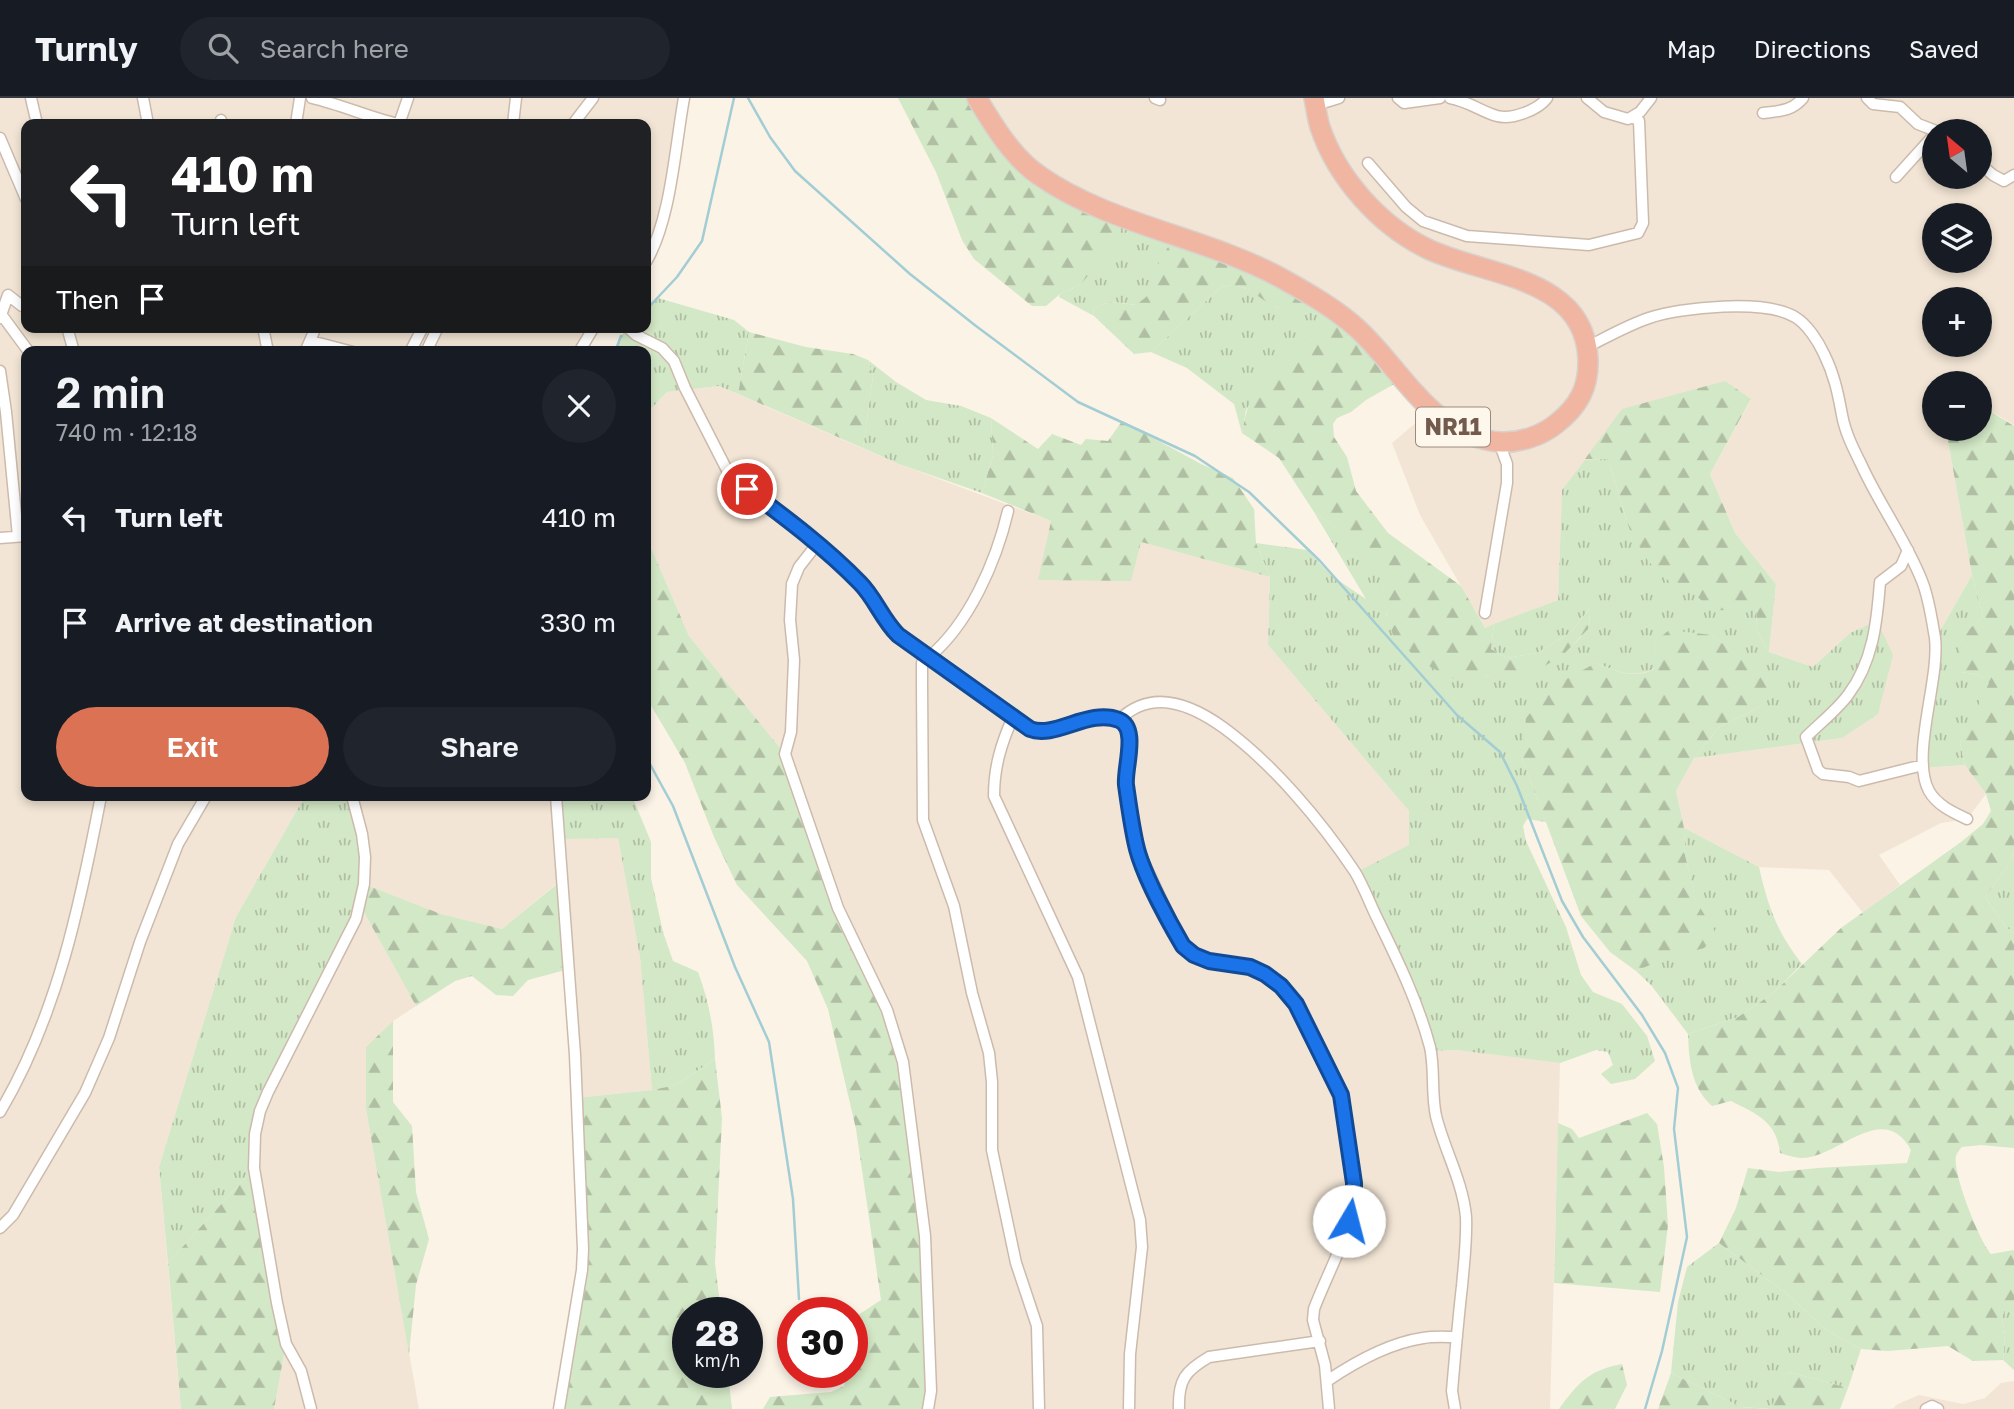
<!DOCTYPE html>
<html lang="en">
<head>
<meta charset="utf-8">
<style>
	body { margin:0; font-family:"Golos Text",sans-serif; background:#20242c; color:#f1f3f6; height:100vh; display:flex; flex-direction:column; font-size:26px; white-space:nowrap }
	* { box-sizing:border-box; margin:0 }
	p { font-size:23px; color:#9ea1a6 }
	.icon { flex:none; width:38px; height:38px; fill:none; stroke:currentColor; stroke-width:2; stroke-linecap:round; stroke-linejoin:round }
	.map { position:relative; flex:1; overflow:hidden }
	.details { position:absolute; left:21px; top:248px; width:630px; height:455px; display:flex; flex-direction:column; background:#171b24; border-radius:14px; box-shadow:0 4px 10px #0003 }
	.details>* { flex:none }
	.banner { position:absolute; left:21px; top:21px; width:630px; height:214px; border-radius:14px; box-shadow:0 4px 10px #0003; background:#202124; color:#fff; overflow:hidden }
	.needle { width:46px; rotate:331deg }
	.controls { position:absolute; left:1922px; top:21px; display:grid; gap:14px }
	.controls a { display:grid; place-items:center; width:70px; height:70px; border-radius:50%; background:#171b24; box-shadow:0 4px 10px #0003; font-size:35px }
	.speed { position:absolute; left:672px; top:1199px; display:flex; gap:14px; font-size:35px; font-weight:700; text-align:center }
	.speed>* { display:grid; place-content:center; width:91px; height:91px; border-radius:50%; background:#171b24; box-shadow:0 4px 10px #0003; line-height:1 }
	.speed small { font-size:18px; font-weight:400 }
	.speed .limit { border:10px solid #d22; background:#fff; color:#111 }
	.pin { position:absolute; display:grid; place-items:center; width:60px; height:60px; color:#fff; margin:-30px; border:4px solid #fff; border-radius:50%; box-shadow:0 2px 7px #0007 }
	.me { position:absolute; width:77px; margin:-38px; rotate:8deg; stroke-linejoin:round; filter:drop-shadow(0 0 5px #0008) }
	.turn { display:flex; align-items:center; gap:24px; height:147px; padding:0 35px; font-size:32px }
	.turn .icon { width:91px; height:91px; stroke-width:2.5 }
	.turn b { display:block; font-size:49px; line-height:60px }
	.then { display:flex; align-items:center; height:66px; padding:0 35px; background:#0003; gap:14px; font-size:26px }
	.round { display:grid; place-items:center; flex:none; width:74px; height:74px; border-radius:37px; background:#20242c }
	.headline { display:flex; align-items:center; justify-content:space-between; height:119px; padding:0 35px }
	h1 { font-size:42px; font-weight:600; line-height:52px }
	.cta { display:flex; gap:14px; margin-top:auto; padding:14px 35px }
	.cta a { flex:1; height:80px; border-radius:42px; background:#dc7254; color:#fff; font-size:28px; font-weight:600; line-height:80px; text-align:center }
	.cta a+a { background:#20242c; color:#f1f3f6 }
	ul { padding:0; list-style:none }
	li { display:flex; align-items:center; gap:21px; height:105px; padding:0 35px }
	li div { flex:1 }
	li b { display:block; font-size:26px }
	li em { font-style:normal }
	header { display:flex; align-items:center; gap:42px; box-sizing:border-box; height:98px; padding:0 35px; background:#171b24; border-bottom:2px solid #363941 }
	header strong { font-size:33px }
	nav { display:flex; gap:38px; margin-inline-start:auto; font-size:24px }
	.search { width:490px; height:63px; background:#20242c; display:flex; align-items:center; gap:18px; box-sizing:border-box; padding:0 24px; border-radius:38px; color:#9ea1a6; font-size:26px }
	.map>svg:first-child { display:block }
	.residential { fill:#f2e5d5; fill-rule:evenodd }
	.grass { fill:url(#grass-tufts) }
	.forest { fill:url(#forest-firs) }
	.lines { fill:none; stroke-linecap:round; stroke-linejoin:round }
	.stream { stroke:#a3cdd4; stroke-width:2.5 }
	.street-casing { stroke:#ccbbad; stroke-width:13 }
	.highway-casing { stroke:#d8d1cd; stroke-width:22 }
	.street { stroke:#fff; stroke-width:10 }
	.highway { stroke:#f1b6a1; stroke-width:19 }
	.route-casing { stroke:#114b97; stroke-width:18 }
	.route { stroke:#1a73e8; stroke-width:12 }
	.labels { text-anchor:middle; stroke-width:5; stroke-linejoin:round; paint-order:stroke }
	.shield { fill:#fef7ec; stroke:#9c897d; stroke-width:2 }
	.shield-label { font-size:23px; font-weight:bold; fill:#725a4d }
</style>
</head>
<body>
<header>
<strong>Turnly</strong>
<div class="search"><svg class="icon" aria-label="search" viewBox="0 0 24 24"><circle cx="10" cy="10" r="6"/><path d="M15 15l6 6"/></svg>Search here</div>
<nav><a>Map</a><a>Directions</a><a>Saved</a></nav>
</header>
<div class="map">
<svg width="2014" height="1311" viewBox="0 0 2014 1311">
	<defs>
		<pattern id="grass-tufts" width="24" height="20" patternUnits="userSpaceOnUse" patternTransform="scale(1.75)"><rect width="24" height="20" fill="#d3e8c6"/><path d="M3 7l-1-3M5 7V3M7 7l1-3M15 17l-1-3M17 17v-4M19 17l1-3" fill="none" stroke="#b0bfa3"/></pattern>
		<pattern id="forest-firs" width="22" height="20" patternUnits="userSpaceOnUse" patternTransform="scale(1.75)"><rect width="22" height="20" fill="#d3e8c6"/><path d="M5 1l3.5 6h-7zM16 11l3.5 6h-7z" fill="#b0bfa3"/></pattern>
	</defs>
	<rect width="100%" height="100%" fill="#fbf3e6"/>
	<!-- residential -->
	<path class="residential" d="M0 0H684L667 102 646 164V26H26V229H594L579 254H26V698H305L236 819 159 1069 181 1311H0Z
		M977 0H2014V327L1986 310 1979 311V285H1934V331H1954L1948 343 1972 477 1935 542 1924 670 1965 667 1986 696 1967 721 1941 725 1879 757 1900 787 1863 815 1829 772 1759 769 1684 730 1676 693 1694 660 1842 640 1850 535 1813 569 1769 554 1776 486 1735 435 1710 376 1751 302 1562 392 1558 502 1485 530 1420 417 1392 345 1430 313 1371 244 1038 77ZM1934 33H1979V79H1934ZM1934 117H1979V163H1934ZM1934 201H1979V247H1934Z
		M719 288 899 366 1051 423 1039 482 1141 444 1270 479 1268 547 1409 713 1410 747 1431 953 1456 952 1560 965 1550 1311H928L838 810 785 656 689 538 646 438V316L667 294Z
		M352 698H556L618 740 640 859 652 992 576 1000 562 781 502 831 441 816 364 786Z
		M360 807 416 908 393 923 366 949V1011L419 1311H274L286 1246 254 1070 260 1013Z
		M2014 1283V1311H1892L1898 1306 1919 1297 1963 1306 1985 1300 2001 1285Z"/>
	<!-- grass -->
	<path class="grass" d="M1114 115 1177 137 1146 199 1137 207C1120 205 1107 201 1093 211L1094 218 1059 199 1060 196 1080 187Z
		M1234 187 1251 192 1278 210 1317 203 1336 215 1326 231 1274 267 1246 312 1242 335 1234 306 1187 270 1151 254 1221 189Z
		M658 200 734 222 749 234 738 296 719 288 667 294 646 316V254H613L627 229H646V209Z
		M868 262 896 284 926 302 961 308 991 320 993 357 982 395 899 366 863 350 873 278Z
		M1608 361 1630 433 1688 490 1757 509 1756 531 1769 554 1813 569 1850 535 1877 523 1893 557 1878 616 1842 640 1694 660 1719 629 1758 610 1779 592 1712 537 1656 543 1655 570C1633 582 1617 573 1596 565L1522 660 1546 724 1527 721 1523 728 1526 743 1566 829 1581 877 1593 894 1622 906 1647 938 1655 963 1635 981 1611 986 1601 976 1613 967 1608 954 1596 952 1560 965 1456 952 1431 953 1355 775 1409 747V713L1268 547 1270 479 1256 445 1307 452 1332 478 1366 501 1314 414C1335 429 1363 447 1377 470 1385 484 1385 504 1387 520L1483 577C1514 580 1569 560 1586 532 1590 527 1590 517 1590 510L1570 535 1537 555 1507 560 1491 551 1494 526 1558 502 1562 392 1585 362Z
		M1972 477 1983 518 1965 535 1961 574 1979 577 1990 585 1960 645 1965 667 1923 670 1935 542Z
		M305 698H352L365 752 356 821 268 994 254 1070 168 1165 159 1069 236 819Z
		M556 698H632L651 744V780L663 834 673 863 698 874C709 904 714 930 715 961L676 987 652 992 640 859 618 740 559 741Z
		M1684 730 1759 769C1768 809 1777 834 1802 866L1772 896 1738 919 1688 936 1651 887 1636 873 1716 837 1696 804 1685 757Z
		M2014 753V836L2005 828 1985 799 2009 766Z
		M1719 1145 1787 1196 1826 1232 1861 1251 1848 1290 1789 1274 1771 1311 1741 1309 1671 1275 1678 1204 1687 1169Z
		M2005 1210 2014 1216V1272L2003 1262 2005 1237 2002 1220Z"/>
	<!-- forest -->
	<path class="forest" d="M898 0H977L1017 57 1114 115 1121 132 1112 150 1080 187 1060 196 1046 208H1032L974 161 962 142 936 74Z
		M1177 137 1317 203 1302 214C1295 213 1286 213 1279 210 1255 202 1252 183 1221 189L1151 254 1134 256 1094 218 1093 211C1107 201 1120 205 1136 207L1146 199 1161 159Z
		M1336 215 1403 281 1366 302 1351 314 1337 320 1333 326 1334 339 1347 359 1356 393 1388 435 1461 488 1485 530 1494 526 1491 551 1507 560 1537 555 1570 535 1591 509 1588 531 1562 558 1532 575 1499 578 1483 577 1475 586H1464L1423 565 1394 540 1387 520 1383 488 1377 471 1335 429 1314 414 1279 360 1242 335C1247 309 1253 285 1274 267 1297 246 1318 244 1336 215Z
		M749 234 806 249 853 256 868 262 873 278 863 350 738 296Z
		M1725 283 1751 301 1710 376 1735 435 1776 486 1769 554 1756 531 1757 509 1713 513 1688 490 1674 488 1648 463 1630 433 1608 361H1585L1622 311Z
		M1985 310 2014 328V753L2009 766 1985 799 2005 828 2014 836V1050L1981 1047 1962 1049C1961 1049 1956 1057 1956 1058 1952 1075 1980 1144 1991 1156L2014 1152V1216L2005 1211 2002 1220 2005 1237 2003 1262 1973 1263 1948 1248 1888 1253 1861 1251 1826 1232 1787 1196 1719 1145 1736 1110 1748 1070 1779 1074 1818 1070 1907 1065 1911 1052C1883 1001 1838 1060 1802 1060 1795 1060 1787 1057 1780 1055 1777 1024 1757 1016 1731 1003L1712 1008C1691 989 1689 963 1688 936L1738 919 1772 896 1841 830 1961 744 1983 726 1991 713 1986 696 1965 667 1960 645 1989 585 1979 577 1961 574 1956 563 1965 535 1983 518 1972 477 1948 343 1954 331H1979V311Z
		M991 320 1038 351 1052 336 1081 347 1086 341 1108 343 1122 323 1201 366 1233 380 1254 411 1256 445 1270 479 1141 444 1131 483 1038 482 1051 423 982 395 993 357Z
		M646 438 689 538 785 656 838 810 897 942 925 1138 928 1311H763L770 1299 831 1294 844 1288 847 1274H852V1236L855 1219 881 1202 856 1031 828 911 807 863 737 787 714 739 685 665 646 599Z
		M1669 532 1712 537 1780 592 1758 610 1719 629 1694 660 1676 693 1684 730 1685 757 1696 803 1717 837 1704 850 1662 862 1636 873 1610 854 1581 818 1522 660 1526 620 1553 588 1596 565C1617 573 1633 582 1654 571L1656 543Z
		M563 781 569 871 528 882 513 898 496 897 472 878 455 883 416 908 360 807 364 786 441 816 502 831Z
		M393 923V1004L412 1028 416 1094 429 1141 416 1187 409 1256 366 1011V949Z
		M715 961 722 1020 715 1165 721 1214H688V1274H728L732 1311H559L582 1172 576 1000 652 992 676 987Z
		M1647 1015 1657 1026 1664 1069 1668 1127 1660 1194 1554 1185 1558 1025 1572 1031 1579 1040Z
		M254 1070 286 1246 274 1311H181L168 1165Z
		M1622 1266 1627 1287 1615 1311H1559C1578 1285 1589 1272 1622 1266Z
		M1789 1274 1848 1290 1840 1311H1658L1671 1275 1741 1309 1770 1311Z"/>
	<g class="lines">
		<!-- stream -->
		<path class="stream" d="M748 0 770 39 795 73 910 176 976 228 1078 304 1195 358 1249 394 1320 463 1457 617 1500 654 1517 688 1562 803 1583 839 1642 917 1665 955 1678 990 1674 1031 1687 1139 1662 1253 1645 1311
			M646 212 677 179 702 143 734 0
			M615 254 621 238
			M646 659 673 708 735 869 769 944 793 1101 799 1201"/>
		<defs>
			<path id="street" d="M31 0 37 26
				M143 0 148 26
				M312 0C342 7 368 19 398 26
				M1155 0 1160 2
				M1398 0 1404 5 1440 0
				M1450 0C1468 3 1480 13 1497 18 1512 22 1538 12 1547 0
				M1587 0 1604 14 1628 21 1640 14 1651 0
				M1867 0 1873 6 1900 9 1918 26 1936 33
				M1316 7 1339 0
				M1763 15C1780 13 1792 13 1803 0
				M221 22 222 26
				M296 26 300 0
				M399 26 408 0
				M513 26 516 0
				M573 26 593 0
				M0 40 26 101
				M1368 65 1406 109 1423 123 1467 138 1589 147 1638 135 1643 125 1639 23 1633 19
				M1979 65 1993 77 2004 83 2014 77
				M1896 79 1934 37
				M646 164C671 122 675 49 684 0
				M1 216 29 254
				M0 220 8 197 22 208H26
				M67 229 74 254
				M263 229 268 254
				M627 229 636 237 662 250 674 263 685 290 729 376 833 459 862 487 882 519 898 537 1030 631 1039 634 1095 620 1119 622 1126 627 1130 637 1126 683 1137 750 1183 848C1212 872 1252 862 1281 887 1299 903 1332 971 1340 995 1344 1006 1344 1020 1346 1032 1350 1054 1356 1078 1354 1101 1352 1131 1325 1181 1314 1211L1313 1222 1325 1267 1329 1311
				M311 243 353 254
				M1587 249C1607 239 1628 227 1649 220 1681 209 1766 201 1795 219 1807 226 1818 243 1824 256 1834 276 1838 295 1842 317 1845 334 1853 350 1861 366 1879 406 1906 442 1922 483 1929 500 1932 523 1935 540 1940 582 1910 658 1929 693 1937 707 1952 714 1967 721
				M305 254 316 229
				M410 254 423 229
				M426 254 438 229
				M579 254 594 229
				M0 273 6 314 18 438
				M0 440 26 438
				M817 446 799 469 792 486 790 522 794 562 791 634 785 656 838 810 887 912 903 964 925 1138 931 1293 928 1311
				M1908 452 1901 468 1880 484C1877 524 1873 564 1848 597 1837 612 1819 626 1806 639L1818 672 1823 676 1849 679 1859 683 1923 667
				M1485 515 1507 385V366L1499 344
				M925 558 922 565V588L923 722 954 808 972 895 989 955 992 984V1052L1016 1165 1037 1228 1039 1311
				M928 560C969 526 996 464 1008 413
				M1013 619C1001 646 994 669 994 698L1078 879 1140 1122 1142 1149 1130 1256 1129 1311
				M1119 622C1152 590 1191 606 1224 630 1273 666 1321 723 1355 774 1364 789 1370 806 1378 822 1398 863 1418 904 1430 949 1435 971 1431 995 1436 1018 1444 1051 1463 1084 1466 1119 1467 1142 1464 1165 1462 1188 1458 1223 1455 1258 1452 1293L1455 1311
				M556 698 575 957 583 1151 582 1172 559 1311
				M0 1014C57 918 80 807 101 698
				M0 1130 13 1117 85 995 109 940 140 844 178 746 206 698
				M1327 1283C1355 1264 1389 1245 1423 1240 1434 1238 1446 1239 1457 1239
				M311 1311 301 1273 286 1246 277 1205 254 1070 255 1036 260 1013 268 994 356 821 364 786 365 759 362 736 352 698
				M1179 1311C1178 1282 1185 1273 1209 1259L1320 1243
				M1926 1311 1932 1308 1938 1311"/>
			<path id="highway" d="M977 0C993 27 1013 60 1040 78 1110 127 1206 139 1281 180 1308 195 1338 212 1360 233 1404 275 1434 339 1500 344 1520 345 1541 338 1556 326 1578 309 1589 290 1588 261 1585 178 1484 178 1428 151 1380 128 1337 80 1320 29 1317 20 1316 9 1314 0"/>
		</defs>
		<!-- street casing -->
		<use href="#street" class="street-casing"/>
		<!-- highway casing -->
		<use href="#highway" class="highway-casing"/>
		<!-- street -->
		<use href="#street" class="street"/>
		<!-- highway -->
		<use href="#highway" class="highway"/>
	</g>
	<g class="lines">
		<defs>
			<path id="route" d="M747 391C786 420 826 450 860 485 875 500 882 521 898 537L1030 631C1055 641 1089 610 1119 622 1139 630 1124 671 1126 687 1129 708 1132 731 1137 751 1144 778 1169 824 1183 848L1194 857 1209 863 1250 869 1265 876 1281 888 1296 906 1341 997 1354 1085V1103L1349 1123"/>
		</defs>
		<!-- route casing -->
		<use href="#route" class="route-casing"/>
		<!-- route -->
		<use href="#route" class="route"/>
	</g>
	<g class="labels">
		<!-- shield labels -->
		<rect class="shield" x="1416" y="309.5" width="74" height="39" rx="5"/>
		<g class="shield-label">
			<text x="1453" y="337">NR11</text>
		</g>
	</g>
</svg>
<div class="controls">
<a><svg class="needle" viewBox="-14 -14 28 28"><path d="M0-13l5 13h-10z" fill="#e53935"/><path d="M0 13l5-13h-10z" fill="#9ea1a6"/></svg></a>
<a><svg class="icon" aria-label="layers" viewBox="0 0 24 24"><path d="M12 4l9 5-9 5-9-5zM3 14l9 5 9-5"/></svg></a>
<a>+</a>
<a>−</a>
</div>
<div class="speed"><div>28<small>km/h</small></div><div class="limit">30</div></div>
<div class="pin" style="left:747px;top:391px;background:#d93025"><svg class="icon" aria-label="arrive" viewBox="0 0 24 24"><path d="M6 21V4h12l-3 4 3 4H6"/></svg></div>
<svg class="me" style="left:1349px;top:1123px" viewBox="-20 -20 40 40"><circle r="19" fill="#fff"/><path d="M0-13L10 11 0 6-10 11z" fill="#1a73e8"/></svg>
<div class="banner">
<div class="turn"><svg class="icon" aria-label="left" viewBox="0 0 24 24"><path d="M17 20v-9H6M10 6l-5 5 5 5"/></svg><div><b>410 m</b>Turn left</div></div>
<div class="then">Then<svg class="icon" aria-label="arrive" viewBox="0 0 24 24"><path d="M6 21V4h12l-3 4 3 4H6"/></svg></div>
</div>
<section class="details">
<div class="headline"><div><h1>2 min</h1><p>740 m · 12:18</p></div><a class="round"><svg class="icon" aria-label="close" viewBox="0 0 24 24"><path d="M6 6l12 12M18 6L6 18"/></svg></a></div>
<ul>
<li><svg class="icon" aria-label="left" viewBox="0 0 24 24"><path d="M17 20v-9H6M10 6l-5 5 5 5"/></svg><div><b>Turn left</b></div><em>410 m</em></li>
<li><svg class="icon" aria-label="arrive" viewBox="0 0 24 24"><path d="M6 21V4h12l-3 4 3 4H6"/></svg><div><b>Arrive at destination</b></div><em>330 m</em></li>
</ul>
<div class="cta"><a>Exit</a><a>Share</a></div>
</section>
</div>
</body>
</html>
